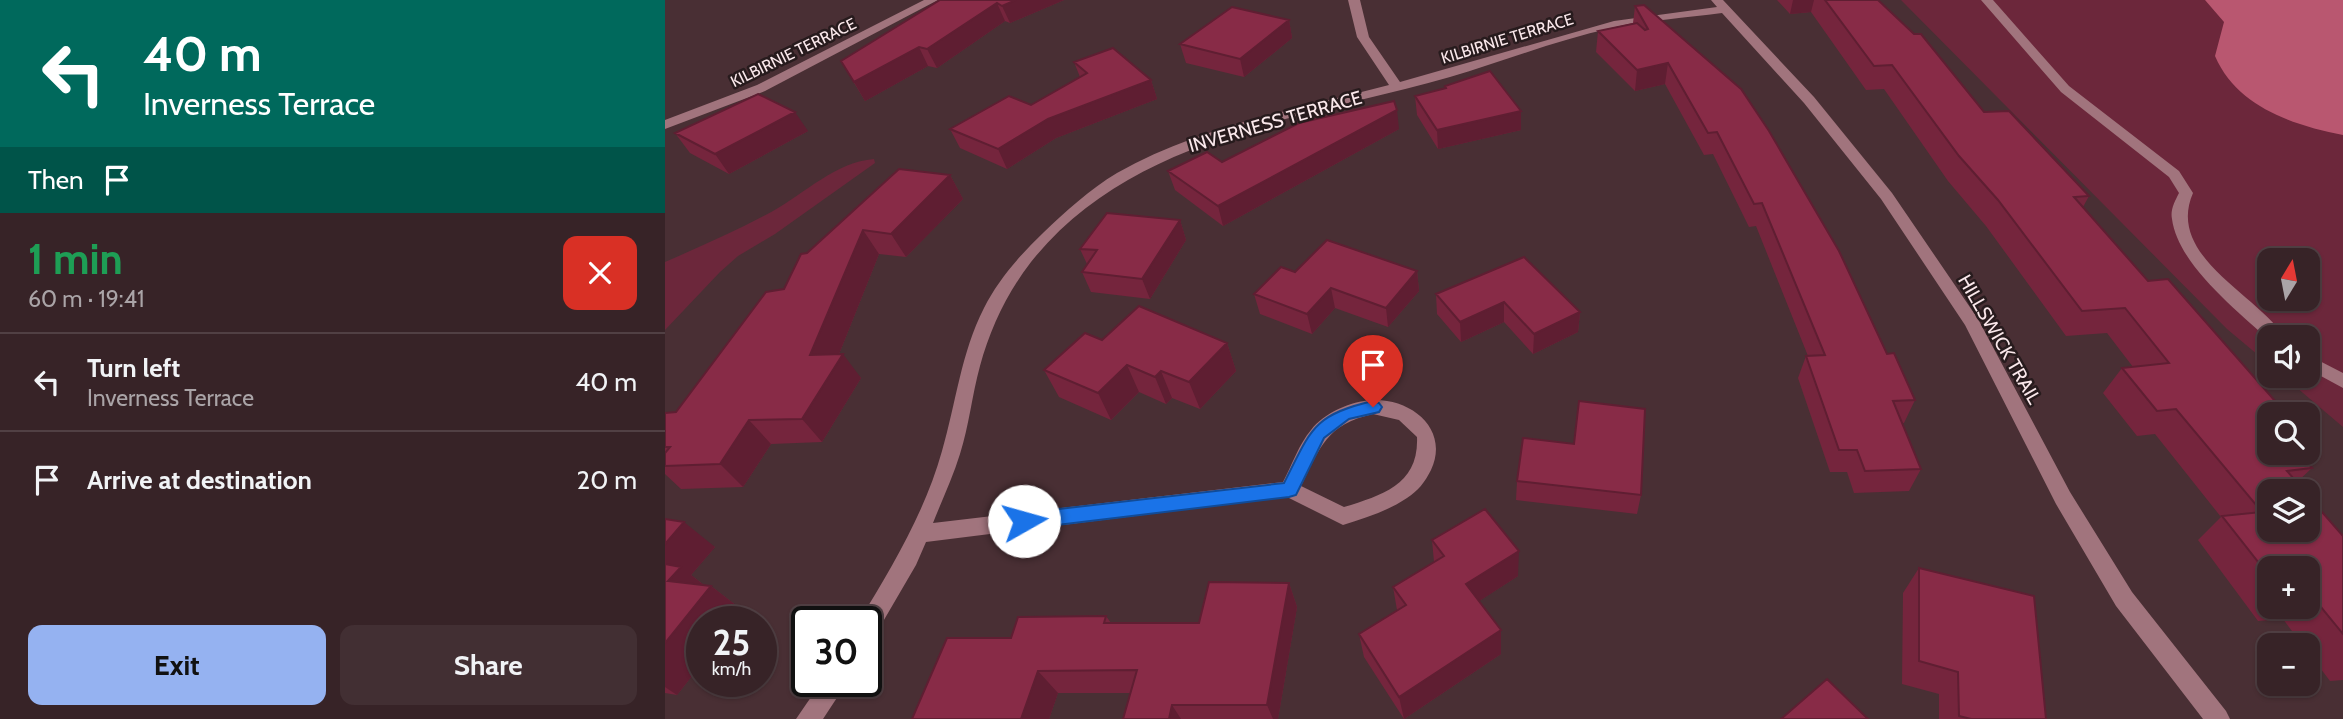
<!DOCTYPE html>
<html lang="en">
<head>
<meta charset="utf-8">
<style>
	body { margin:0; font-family:Cabin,sans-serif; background:#422f33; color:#f1f3f6; height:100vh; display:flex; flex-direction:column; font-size:26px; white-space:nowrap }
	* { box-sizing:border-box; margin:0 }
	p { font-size:23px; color:#aaa4a7 }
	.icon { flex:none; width:38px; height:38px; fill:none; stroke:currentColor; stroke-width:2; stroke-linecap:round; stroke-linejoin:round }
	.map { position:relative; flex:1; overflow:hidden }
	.drawer { display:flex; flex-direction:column; background:#372327; width:665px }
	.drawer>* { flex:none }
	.banner { background:#00695c; color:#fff; overflow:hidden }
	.needle { width:46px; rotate:10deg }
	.controls { position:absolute; left:1592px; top:248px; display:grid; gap:14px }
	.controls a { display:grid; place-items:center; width:63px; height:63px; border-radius:14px; background:#372327; box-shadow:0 2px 5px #0004,0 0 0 2px #514044; font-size:35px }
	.speed { position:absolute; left:21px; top:606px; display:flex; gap:14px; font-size:35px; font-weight:700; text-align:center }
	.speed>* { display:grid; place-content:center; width:91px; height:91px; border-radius:50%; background:#372327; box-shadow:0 2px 5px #0004,0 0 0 2px #514044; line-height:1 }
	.speed small { font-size:18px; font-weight:400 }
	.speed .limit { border:4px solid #111; border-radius:10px; background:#fff; color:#111 }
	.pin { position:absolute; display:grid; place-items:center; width:60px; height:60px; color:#fff; margin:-72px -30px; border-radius:50% 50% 50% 0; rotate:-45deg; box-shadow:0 0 7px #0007 }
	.pin .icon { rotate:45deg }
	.me { position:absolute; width:77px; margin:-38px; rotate:83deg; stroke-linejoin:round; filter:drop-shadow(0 0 5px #0008) }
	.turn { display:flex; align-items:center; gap:24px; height:147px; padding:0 28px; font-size:32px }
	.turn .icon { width:91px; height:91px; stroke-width:2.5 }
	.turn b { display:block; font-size:49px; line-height:60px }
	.then { display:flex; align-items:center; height:66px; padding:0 28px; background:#0003; gap:14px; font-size:26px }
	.round { display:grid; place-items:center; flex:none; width:74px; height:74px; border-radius:14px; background:#422f33 }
	.summary { display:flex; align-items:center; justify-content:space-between; height:119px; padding:0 28px }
	h1 { font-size:42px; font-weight:700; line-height:52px; color:#1e9e55 }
	.cta { display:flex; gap:14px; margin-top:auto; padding:14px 28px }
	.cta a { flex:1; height:80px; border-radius:14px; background:#95b2f1; color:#111; font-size:28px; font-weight:700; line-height:80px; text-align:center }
	.cta a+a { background:#422f33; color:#f1f3f6 }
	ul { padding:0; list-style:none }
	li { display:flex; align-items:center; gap:21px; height:98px; padding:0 28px; border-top:2px solid #514044 }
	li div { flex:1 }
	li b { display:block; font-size:26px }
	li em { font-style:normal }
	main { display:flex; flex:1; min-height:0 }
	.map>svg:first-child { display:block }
	.green { fill:#6c273b; fill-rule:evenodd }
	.water { fill:#b95770 }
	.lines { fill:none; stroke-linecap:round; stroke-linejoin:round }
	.minor { fill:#a1747d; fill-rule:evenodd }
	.wall { fill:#75253d; fill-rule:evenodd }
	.shaded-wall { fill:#5f1e32 }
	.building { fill:#882b47; stroke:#5f1e32; stroke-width:2 }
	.route { fill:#1a73e8; stroke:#114b97; stroke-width:2 }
	.labels { text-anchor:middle; stroke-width:5; stroke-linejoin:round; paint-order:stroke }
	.far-street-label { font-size:16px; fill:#fae8eb; stroke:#271b1d }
	.street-label { font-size:19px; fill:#fae8eb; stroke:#271b1d }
</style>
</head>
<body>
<main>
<section class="drawer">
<div class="banner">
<div class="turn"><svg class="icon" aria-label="left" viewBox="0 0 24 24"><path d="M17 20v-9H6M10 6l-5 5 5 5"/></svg><div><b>40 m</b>Inverness Terrace</div></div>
<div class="then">Then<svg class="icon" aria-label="arrive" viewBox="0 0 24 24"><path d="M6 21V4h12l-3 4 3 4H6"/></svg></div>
</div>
<div class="summary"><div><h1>1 min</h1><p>60 m · 19:41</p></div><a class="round" style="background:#d93025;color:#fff"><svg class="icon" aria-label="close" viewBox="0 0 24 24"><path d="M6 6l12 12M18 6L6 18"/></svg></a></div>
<ul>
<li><svg class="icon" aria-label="left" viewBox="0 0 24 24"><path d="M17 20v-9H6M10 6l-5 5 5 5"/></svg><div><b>Turn left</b><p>Inverness Terrace</p></div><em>40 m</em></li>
<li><svg class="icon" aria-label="arrive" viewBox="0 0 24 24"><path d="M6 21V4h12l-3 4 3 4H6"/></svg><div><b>Arrive at destination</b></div><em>20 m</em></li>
</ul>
<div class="cta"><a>Exit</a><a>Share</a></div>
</section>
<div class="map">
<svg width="1678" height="719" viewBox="0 0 1678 719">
	<rect width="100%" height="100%" fill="#492f34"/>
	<!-- green -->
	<path class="green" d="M1236 0H1678V427L1618 376H1643V338H1605V365L1562 329ZM1605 261H1643V299H1605Z
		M209 159 210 163 110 234 73 256 55 272 0 330V262C37 246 73 230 108 211 140 193 171 162 209 159Z"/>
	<!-- water -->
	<path class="water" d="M1540 0H1678V135C1628 125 1572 107 1550 56L1559 22Z"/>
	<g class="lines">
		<!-- minor -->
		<path class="minor" d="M259 0H273L100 91 0 129V120L92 85Z
			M683 0H695L704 37 735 82 949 21 1052 7 1046 0H1058L1149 97 1227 193 1313 319 1405 492 1467 592 1561 711 1565 719H1538L1451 606 1391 504 1300 325 1216 199 1139 103 1057 13C1021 18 983 20 947 28 892 40 839 61 785 77 641 118 466 136 366 262 342 293 325 329 315 366 307 395 304 426 295 454 288 477 277 500 268 523L618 482C627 465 634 444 646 430 659 413 686 401 707 400 746 398 785 429 766 470 760 482 753 491 742 498 723 511 700 518 678 525L622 497 261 542 251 565 209 637 201 640V621H194C227 567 260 512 277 451 291 403 296 353 319 308 333 280 355 255 378 233 400 212 425 189 452 173 535 126 633 109 724 85L692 37ZM708 414 734 420 752 437C754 484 718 495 679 507L636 486C656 446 661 425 708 414Z
			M1316 0H1328L1404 86 1514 171 1528 193C1500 257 1594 295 1620 338H1605V341C1573 311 1513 265 1507 219 1505 210 1510 201 1514 193L1504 177 1396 92Z
			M1643 355 1678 373V388L1643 369Z
			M157 681H183L158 719H131Z"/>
	</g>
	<!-- wall -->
	<path class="wall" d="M275 0H399L345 23 340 21 272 68 263 66 200 101 176 61Z
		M1112 0H1213L1319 112 1424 196 1418 207 1483 281 1618 410 1614 415H1605V453L1647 468 1632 482 1678 536V680L1665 681 1643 652V646H1638L1618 619 1593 621 1533 540 1556 517 1490 434 1472 436 1438 393 1457 368 1468 367 1442 333 1401 336 1321 226 1283 181 1219 89 1201 90 1146 12 1125 14ZM1605 569H1643V607H1605Z
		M970 6 1222 354 1250 400 1239 423H1237L1256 469 1244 491 1189 493 1182 472H1165L1133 378 1141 356H1143L1091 226 1084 227 1048 154 1039 155 1000 84 970 91 931 52 933 31 968 23Z
		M624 20 627 38 579 77 521 63 515 44Z
		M409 62 486 80 492 99 391 138 342 169 295 148 285 129 366 105 415 77Z
		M780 86 856 111V130L773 149 752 115 750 96 780 89Z
		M734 129 558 226 510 190 503 171Z
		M143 131 64 174 25 153 10 133Z
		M285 175 298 199 241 257 214 254 174 354 196 378 157 442 106 444 78 487 16 489 0 474V413L11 412 119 289 142 253Z
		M515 220 521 240 485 299 426 292 417 272 422 264 415 249Z
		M752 271 754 291 723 327 670 308 647 334 595 314 589 294Z
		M771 294 915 312 913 332 868 354 839 322 796 342 772 314Z
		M437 340 562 343 571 371 535 409 507 398 501 404 474 392 446 420 394 397 379 370Z
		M852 481 976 495 972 514 851 500Z
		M0 519 50 547 26 575 39 585 46 586 77 610 37 621V663L12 695 0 693Z
		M767 540 853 576 814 601 836 654 739 719 699 657 694 634 732 610 728 587 769 562Z
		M1254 568 1381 719H1274V694L1237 684 1238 593Z
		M624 583 632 607 613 719H458L466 693H393L384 719H247L346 638 441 616 446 623H534Z"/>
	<!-- shaded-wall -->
	<path class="shaded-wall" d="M351 0H399L345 23 337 6Z
		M1128 0H1149L1146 12 1125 14Z
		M332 3 340 21 272 68 262 49Z
		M624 20 627 38 579 77 575 59Z
		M254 47 263 66 200 101 189 82Z
		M1003 63 1000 84 970 91 972 70Z
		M486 80 492 99 391 138 342 169 333 149 383 119Z
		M732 110 734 129 558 226 553 206Z
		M856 111V130L773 149 772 130Z
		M130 112 143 131 64 174 50 154Z
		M285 175 298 199 241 257 226 234Z
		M515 220 521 240 485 299 477 279Z
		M198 230 214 254 168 369 178 354 196 378 157 442 137 419 145 355Z
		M752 271 754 291 723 327 721 308Z
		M666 288 670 308 647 334 642 314Z
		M839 302V322L796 342 795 322Z
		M915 312 913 332 868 354 869 334Z
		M562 343 571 371 535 409 524 382Z
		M462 365 474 392 446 420 433 393Z
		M496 371 507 398 501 404 490 377Z
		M84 420 106 444 78 487 55 464Z
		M19 522 50 547 26 575 44 589 46 586 77 610 68 621H37V663L12 695 0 687V643L3 581 0 574V544Z
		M854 551 853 576 802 609 801 584Z
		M624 583 632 607 613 719H608L602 705Z
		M836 630V654L739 719 734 697Z
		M373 671 393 693 384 719H356Z
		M507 705 516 719H504Z"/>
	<!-- building -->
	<path class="building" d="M275 0H351L337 6 332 3 262 49 254 47 189 82 176 61Z
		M1160 0H1213L1249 34H1256L1319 112 1344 111 1424 196 1409 197 1483 281 1503 279 1618 410 1609 411 1612 415H1605V453H1633L1647 468 1622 471 1640 492H1605V530H1643V496L1678 536V634L1647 596H1643V569H1605V577L1557 516 1597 512 1511 409 1492 411 1457 368 1504 363 1460 308 1417 311 1333 200 1294 156 1227 65 1209 66Z
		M979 5 1076 89 1104 131 1174 251 1222 354 1229 353 1250 400 1228 401 1256 469 1200 471 1192 450H1174L1141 356 1160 355 1097 203 1089 204 1052 132 1043 133 1003 63 972 70 933 31 972 23 980 30 983 29 970 6Z
		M567 7 624 20 575 59 515 44Z
		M448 48 486 80 383 119 333 149 285 129 344 96 366 105 422 73 409 62Z
		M825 71 856 111 772 130 750 96 781 88 780 86Z
		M93 94 130 112 50 154 10 133Z
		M729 101 732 110 553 206 503 171 542 152 557 162 634 123Z
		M234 169 285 175 226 234 198 230 145 355 178 354 137 419 84 420 55 464 0 466V453L5 447H0V413L11 412 101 292 119 289 136 254 142 253Z
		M442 213 515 220 477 279 417 272 432 250 415 249Z
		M662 240 752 271 721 308 666 288 642 314 589 294 616 267 630 272Z
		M859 257 915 312 869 334 839 302 795 322 771 294Z
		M474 306 562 343 524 382 496 371 490 377 462 365 433 393 379 370 420 333 437 340Z
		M914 401 980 409 976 495 852 481 858 438 909 444Z
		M820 509 854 551 801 584 836 630 734 697 694 634 741 605 728 587 779 556 767 540Z
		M0 519 19 522 0 544Z
		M0 564 16 567 3 581 46 586 0 643Z
		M1254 568 1369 596 1381 719H1306L1294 716 1293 672 1254 661Z
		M544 582 624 583 602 705H507L504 719H458L472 670 373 671 356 719H247L282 638H346L353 617 441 616 439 623H534Z
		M1162 679 1203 719H1116Z"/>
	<!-- route -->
	<path class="route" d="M708 401 714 403 717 407 714 412 684 419 659 438 631 495 624 497 359 529 352 527 349 521 352 516 359 513 619 483C646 430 647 415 708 401Z"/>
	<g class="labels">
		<!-- far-street labels -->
		<g class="far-street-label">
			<text transform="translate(842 38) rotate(-17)" y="6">KILBIRNIE TERRACE</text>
			<text transform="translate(128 52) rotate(-26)" y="6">KILBIRNIE TERRACE</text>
		</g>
		<!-- street labels -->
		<g class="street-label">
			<text transform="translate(610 121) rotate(-16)" y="7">INVERNESS TERRACE</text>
			<text transform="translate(1335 339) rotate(60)" y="7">HILLSWICK TRAIL</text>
		</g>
	</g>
</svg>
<div class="controls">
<a><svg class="needle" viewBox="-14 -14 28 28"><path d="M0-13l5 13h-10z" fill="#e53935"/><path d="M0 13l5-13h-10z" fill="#aaa4a7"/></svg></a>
<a><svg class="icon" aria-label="sound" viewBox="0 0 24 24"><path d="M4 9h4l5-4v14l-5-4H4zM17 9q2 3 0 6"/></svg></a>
<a><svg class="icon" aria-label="search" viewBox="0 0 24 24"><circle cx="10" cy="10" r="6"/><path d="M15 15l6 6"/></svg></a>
<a><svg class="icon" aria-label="layers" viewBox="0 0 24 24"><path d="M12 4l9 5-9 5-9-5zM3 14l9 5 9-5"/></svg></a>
<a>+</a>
<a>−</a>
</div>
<div class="speed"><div>25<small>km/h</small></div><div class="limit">30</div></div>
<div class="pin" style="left:708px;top:407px;background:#d93025"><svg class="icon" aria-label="arrive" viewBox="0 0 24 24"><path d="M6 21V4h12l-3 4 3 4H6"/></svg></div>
<svg class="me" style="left:359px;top:521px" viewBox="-20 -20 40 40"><circle r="19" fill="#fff"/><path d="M0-13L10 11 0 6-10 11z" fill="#1a73e8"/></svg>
</div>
</main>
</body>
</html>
